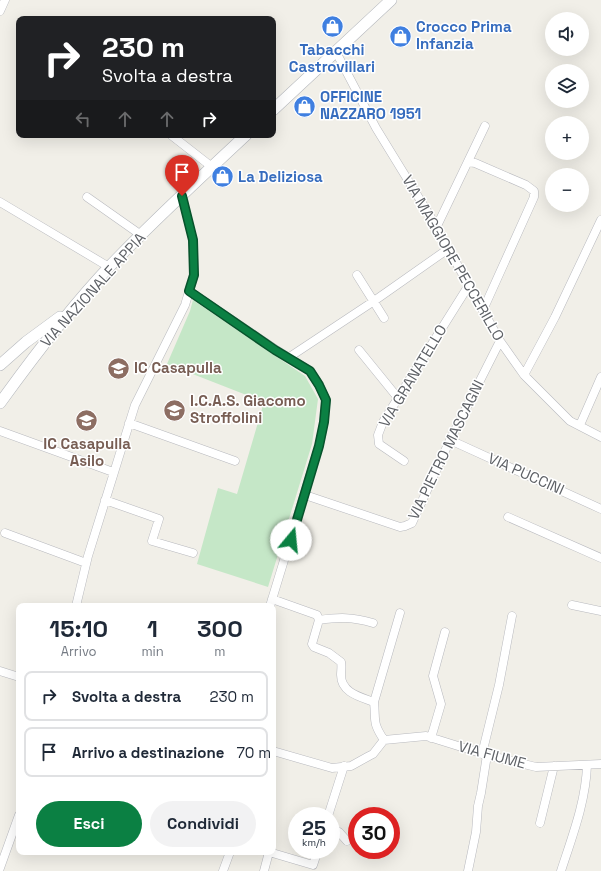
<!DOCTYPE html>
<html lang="it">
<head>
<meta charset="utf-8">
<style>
	body { margin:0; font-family:"Space Grotesk",sans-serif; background:#f2f2f3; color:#1f2937; height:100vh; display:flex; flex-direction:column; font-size:15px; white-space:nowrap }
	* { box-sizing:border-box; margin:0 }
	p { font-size:13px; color:#747a83 }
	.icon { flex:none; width:22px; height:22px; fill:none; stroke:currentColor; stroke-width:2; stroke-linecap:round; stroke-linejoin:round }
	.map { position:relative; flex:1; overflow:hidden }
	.details { position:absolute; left:16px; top:603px; width:260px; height:252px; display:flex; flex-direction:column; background:#fff; border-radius:8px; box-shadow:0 4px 16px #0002 }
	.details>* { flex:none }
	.top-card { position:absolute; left:16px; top:16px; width:260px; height:122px; border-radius:8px; box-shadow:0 4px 16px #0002; background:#202124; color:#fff; overflow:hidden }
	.fabs { position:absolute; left:545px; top:12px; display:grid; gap:8px }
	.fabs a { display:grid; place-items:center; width:44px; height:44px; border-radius:50%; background:#fff; box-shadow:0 4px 16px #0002; font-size:20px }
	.speed { position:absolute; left:288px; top:807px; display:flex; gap:8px; font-size:20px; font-weight:700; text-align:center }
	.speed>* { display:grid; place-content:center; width:52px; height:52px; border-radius:50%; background:#fff; box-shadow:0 4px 16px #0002; line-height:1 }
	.speed small { font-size:10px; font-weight:400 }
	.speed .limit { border:6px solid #d22; background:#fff; color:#111 }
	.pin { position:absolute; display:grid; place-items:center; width:34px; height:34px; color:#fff; margin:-41px -17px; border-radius:50% 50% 50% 0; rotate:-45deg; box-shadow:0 0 4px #0007 }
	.pin .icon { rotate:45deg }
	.me { position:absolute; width:44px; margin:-22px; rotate:17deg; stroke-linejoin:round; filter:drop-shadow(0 0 3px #0008) }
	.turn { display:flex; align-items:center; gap:14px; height:84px; padding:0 20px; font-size:18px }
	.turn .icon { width:52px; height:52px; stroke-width:2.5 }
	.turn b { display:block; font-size:28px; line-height:34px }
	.lanes { display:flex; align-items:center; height:38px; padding:0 20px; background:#0003; justify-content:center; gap:20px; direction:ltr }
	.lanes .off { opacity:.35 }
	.eta { display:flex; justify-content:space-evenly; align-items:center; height:68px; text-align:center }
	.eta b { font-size:24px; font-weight:600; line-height:28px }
	.primary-button { display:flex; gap:8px; margin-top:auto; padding:8px 20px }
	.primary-button a { flex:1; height:46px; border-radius:24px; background:#0b8043; color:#fff; font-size:16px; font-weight:600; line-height:46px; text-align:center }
	.primary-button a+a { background:#f2f2f3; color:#1f2937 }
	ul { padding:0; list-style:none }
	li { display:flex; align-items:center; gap:12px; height:50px; margin:0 8px 6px; padding:0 12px; border:2px solid #e0e1e3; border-radius:8px }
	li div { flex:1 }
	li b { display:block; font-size:15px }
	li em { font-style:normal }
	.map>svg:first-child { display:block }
	.green { fill:#c5e7c7 }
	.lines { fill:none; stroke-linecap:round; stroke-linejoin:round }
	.street-casing { stroke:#b8b9be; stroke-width:9 }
	.secondary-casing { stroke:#b6b9be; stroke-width:12 }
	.street { stroke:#fff; stroke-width:8 }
	.secondary { stroke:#fff; stroke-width:11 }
	.route-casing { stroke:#07532c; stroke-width:10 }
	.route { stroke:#0b8043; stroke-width:7 }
	.labels { text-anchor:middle; stroke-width:3; stroke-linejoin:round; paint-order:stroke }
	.shop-label { font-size:15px; font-weight:bold; fill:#366cbe; stroke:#fff; text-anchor:start }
	.street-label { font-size:15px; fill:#5f6267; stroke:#fff }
	.education-label { font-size:15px; font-weight:bold; fill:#785e54; stroke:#fff; text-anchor:start }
</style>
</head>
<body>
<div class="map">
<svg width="601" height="871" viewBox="0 0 601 871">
	<rect width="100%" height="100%" fill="#f1efe8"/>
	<!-- green -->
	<path class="green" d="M193 300 305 376 318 399 312 444 268 587 197 564 218 488 237 494 264 402 167 364 190 311Z"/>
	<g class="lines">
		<defs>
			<path id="street" d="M0 11 5 0
				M336 52 376 128 430 216 500 341 524 375 570 421 601 437
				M171 135 212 167
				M468 162 475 163 526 185 534 191V197L483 310
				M87 197 141 235
				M0 202 109 267
				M436 228 485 126
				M357 275 384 318
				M189 291 275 349 310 371 319 385 326 400 324 422 319 446 270 606
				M359 350 398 398
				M288 358 374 301 448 249
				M524 375 555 317 601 220
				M129 423 235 461
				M580 425 601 377
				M0 431 113 472
				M450 440 601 509
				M404 461 379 444 378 435 383 422 469 285
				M305 495 400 527 405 526 412 523 450 440 500 341
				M105 500 159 519 152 541 193 553
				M508 517 601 558
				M5 533 86 563
				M272 599 317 615 319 620 312 644 314 647 329 653 341 662C342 667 341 670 341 675 341 693 361 697 374 702 376 721 372 722 384 740
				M572 605 601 611
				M76 606 88 556 135 405 185 305 194 275 193 240 182 196
				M319 620C340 617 352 617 373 623
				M0 671 19 677
				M374 702 400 613
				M431 738 441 704 433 676 445 632
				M384 740 426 736 487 755 536 767 601 764
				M273 751 332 768 351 766 369 756 373 754 384 740
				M482 754 499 685 512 616
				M328 816 344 766
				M540 823 554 766
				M331 828 339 832 347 841
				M269 852 313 865 318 850
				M0 868 19 815
				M223 871 230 852
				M264 871 269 852
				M468 871 476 832 478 806 481 793 487 755
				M561 871C572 837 586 801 587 765"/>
			<path id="secondary" d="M273 110 391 0
				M0 365 26 342 60 317
				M0 403C34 356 70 308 110 266 154 220 200 178 246 135"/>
		</defs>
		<!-- street casing -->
		<use href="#street" class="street-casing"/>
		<!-- secondary casing -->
		<use href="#secondary" class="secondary-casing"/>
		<!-- street -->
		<use href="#street" class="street"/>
		<!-- secondary -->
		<use href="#secondary" class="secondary"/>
	</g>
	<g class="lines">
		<defs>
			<path id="route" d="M182 196 193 240 194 275 189 291 275 350 310 371 319 385 326 400 324 422 319 446 291 540"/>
		</defs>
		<!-- route casing -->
		<use href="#route" class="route-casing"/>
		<!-- route -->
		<use href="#route" class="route"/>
	</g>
	<!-- icons -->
	<defs>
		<symbol id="shop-disc" viewBox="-11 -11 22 22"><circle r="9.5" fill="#3f7fe0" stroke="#fff"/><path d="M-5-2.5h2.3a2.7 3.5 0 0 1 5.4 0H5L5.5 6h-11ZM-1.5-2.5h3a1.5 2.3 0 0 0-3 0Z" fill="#fff"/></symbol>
		<symbol id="school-disc" viewBox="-11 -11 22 22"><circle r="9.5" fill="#8d6e63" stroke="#fff"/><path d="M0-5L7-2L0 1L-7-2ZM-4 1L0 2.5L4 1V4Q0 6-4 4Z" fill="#fff"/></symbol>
	</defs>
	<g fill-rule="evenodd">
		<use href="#shop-disc" x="320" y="14" width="25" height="25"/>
		<use href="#shop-disc" x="388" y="24" width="25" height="25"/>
		<use href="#shop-disc" x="292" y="94" width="25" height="25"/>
		<use href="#shop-disc" x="210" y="164" width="25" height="25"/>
		<use href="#school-disc" x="106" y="356" width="25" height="25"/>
		<use href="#school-disc" x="162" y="398" width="25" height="25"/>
		<use href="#school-disc" x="74" y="408" width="25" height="25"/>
	</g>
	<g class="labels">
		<!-- shop labels -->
		<g class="shop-label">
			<text x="416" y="32">Crocco Prima<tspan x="416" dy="17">Infanzia</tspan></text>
			<text x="332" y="55" text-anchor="middle">Tabacchi<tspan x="332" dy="17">Castrovillari</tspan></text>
			<text x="320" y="102">OFFICINE<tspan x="320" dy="17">NAZZARO 1951</tspan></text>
			<text x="238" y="182">La Deliziosa</text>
		</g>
		<!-- street labels -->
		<g class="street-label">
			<text transform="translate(453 258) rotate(60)" y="5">VIA MAGGIORE PECCERILLO</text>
			<text transform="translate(93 290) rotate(-48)" y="5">VIA NAZIONALE APPIA</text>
			<text transform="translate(413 376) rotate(-59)" y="5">VIA GRANATELLO</text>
			<text transform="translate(446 450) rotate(-64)" y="5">VIA PIETRO MASCAGNI</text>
			<text transform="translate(526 474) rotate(24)" y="5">VIA PUCCINI</text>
			<text transform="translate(492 755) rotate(15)" y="5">VIA FIUME</text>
		</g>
		<!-- education labels -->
		<g class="education-label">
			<text x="134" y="373">IC Casapulla</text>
			<text x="190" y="406">I.C.A.S. Giacomo<tspan x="190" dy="17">Stroffolini</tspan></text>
			<text x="87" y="449" text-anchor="middle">IC Casapulla<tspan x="87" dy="17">Asilo</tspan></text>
		</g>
	</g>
</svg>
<div class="fabs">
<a><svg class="icon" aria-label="sound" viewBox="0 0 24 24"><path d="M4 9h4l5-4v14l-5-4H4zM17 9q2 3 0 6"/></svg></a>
<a><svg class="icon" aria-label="layers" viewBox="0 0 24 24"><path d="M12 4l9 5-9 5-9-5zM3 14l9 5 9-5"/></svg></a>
<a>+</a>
<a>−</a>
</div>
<div class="speed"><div>25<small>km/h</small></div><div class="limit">30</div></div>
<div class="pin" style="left:182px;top:196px;background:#d93025"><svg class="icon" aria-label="arrive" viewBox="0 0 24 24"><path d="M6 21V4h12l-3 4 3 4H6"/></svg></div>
<svg class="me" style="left:291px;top:540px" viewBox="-20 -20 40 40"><circle r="19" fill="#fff"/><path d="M0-13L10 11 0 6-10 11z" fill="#0b8043"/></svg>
<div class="top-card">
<div class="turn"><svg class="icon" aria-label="right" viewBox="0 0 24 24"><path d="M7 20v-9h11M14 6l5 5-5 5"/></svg><div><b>230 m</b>Svolta a destra</div></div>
<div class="lanes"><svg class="icon off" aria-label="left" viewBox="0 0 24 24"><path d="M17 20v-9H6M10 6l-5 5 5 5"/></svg><svg class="icon off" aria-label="ahead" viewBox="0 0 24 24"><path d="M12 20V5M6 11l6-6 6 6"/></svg><svg class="icon off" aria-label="ahead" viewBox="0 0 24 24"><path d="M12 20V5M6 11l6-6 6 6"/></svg><svg class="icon" aria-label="right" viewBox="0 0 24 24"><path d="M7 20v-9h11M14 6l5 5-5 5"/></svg></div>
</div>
<section class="details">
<div class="eta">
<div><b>15:10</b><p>Arrivo</p></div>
<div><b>1</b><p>min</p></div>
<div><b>300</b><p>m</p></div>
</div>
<ul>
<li><svg class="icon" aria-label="right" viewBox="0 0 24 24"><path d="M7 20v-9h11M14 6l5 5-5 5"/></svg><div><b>Svolta a destra</b></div><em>230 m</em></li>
<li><svg class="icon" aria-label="arrive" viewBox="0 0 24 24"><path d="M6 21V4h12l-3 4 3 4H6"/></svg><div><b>Arrivo a destinazione</b></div><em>70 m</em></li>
</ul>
<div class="primary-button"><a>Esci</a><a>Condividi</a></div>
</section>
</div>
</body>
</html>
